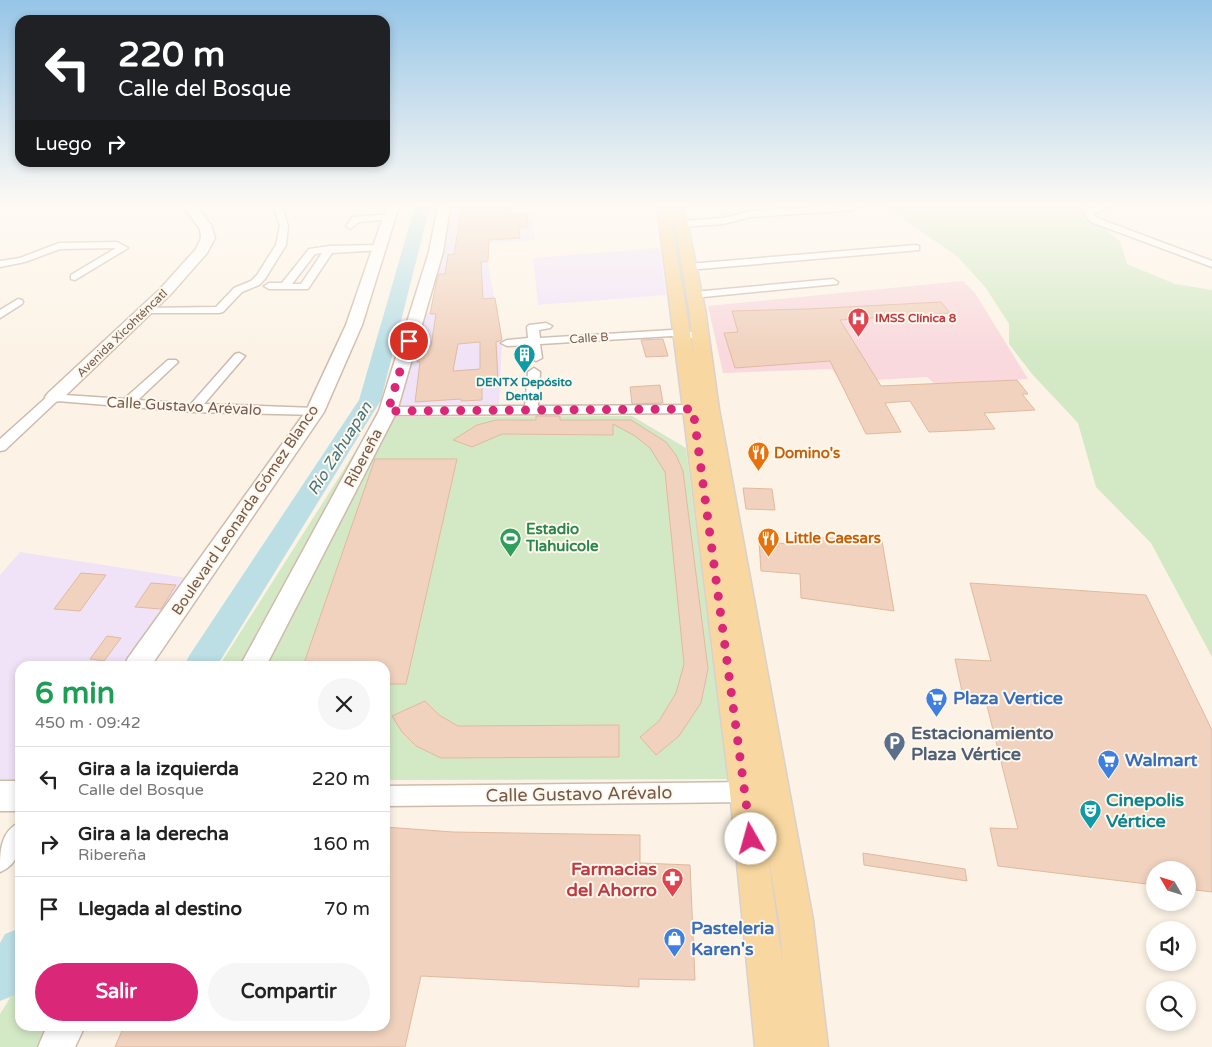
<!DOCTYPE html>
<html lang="es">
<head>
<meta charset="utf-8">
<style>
	body { margin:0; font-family:"Varela Round",sans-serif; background:#f6f6f6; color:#222; height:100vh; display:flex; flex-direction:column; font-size:19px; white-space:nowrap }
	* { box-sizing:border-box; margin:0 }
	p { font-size:16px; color:#767676 }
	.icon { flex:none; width:28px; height:28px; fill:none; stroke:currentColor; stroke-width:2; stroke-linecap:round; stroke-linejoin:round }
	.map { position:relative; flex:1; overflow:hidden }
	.sheet { position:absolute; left:15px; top:661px; width:375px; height:370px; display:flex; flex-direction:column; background:#fff; border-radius:15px; box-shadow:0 2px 8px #0003 }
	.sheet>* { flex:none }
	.top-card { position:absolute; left:15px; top:15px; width:375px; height:152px; border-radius:15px; box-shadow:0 2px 8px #0003; background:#202124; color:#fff; overflow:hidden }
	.needle { width:32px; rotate:309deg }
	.tools { position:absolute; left:1146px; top:861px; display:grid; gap:10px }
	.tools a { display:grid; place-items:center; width:50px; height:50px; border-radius:50%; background:#fff; box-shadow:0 2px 8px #0003; font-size:25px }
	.pin { position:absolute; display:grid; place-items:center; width:42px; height:42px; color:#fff; margin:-21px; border:2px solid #fff; border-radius:50%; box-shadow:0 1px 5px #0007 }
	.me { position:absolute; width:55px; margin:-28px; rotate:353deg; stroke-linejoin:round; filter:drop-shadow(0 0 4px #0008) }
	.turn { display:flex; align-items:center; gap:18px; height:105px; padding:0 20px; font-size:22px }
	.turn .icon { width:65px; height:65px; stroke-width:2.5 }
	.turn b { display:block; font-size:35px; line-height:42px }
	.then { display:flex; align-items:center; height:48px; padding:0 20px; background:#0003; gap:10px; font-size:19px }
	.round { display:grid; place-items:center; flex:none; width:52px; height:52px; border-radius:26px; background:#f6f6f6 }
	.head { display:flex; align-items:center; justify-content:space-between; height:85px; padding:0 20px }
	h1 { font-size:30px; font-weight:700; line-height:38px; color:#1e9e55 }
	.primary-button { display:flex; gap:10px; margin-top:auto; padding:10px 20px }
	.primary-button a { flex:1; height:58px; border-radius:30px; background:#db2777; color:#fff; font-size:20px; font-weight:700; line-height:58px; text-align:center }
	.primary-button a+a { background:#f6f6f6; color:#222 }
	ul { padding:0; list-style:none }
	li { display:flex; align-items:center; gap:15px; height:65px; padding:0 20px; border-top:1px solid #e0e0e0 }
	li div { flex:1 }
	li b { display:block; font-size:19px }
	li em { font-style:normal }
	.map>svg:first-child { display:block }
	.education { fill:#f0e3f8 }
	.medical { fill:#f9d9dd }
	.green { fill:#d3e9c5 }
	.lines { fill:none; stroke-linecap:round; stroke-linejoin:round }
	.river { fill:#bbdfe5; fill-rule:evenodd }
	.building { fill:#f0d2be; stroke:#e2b99f; fill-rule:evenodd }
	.street-casing { stroke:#cdbbac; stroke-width:3 }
	.secondary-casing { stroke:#d0bbaa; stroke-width:3 }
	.primary-casing { stroke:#d8d1cd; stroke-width:3 }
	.street { fill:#fff; fill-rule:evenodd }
	.secondary { fill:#fff; fill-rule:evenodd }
	.primary { fill:#f8d7a0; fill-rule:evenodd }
	.route { stroke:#db2777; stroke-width:9; stroke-dasharray:0 16.2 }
	.labels { text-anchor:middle; stroke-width:4; stroke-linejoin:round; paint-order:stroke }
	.far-health-label { font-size:12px; font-weight:bold; fill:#be3a42; stroke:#fef7ec; text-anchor:start }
	.far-street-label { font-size:12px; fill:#745a4b; stroke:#fef7ec }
	.far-culture-label { font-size:12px; font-weight:bold; fill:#0d838f; stroke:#fef7ec }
	.street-label { font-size:15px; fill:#745a4b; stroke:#fef7ec }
	.food-label { font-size:15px; font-weight:bold; fill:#c56008; stroke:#fef7ec; text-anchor:start }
	.leisure-label { font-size:15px; font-weight:bold; fill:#27864d; stroke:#fef7ec; text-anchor:start }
	.water-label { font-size:16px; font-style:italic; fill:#437680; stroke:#fef7ec }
	.near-shop-label { font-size:18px; font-weight:bold; fill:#366cbe; stroke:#fef7ec; text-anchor:start }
	.near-service-label { font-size:18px; font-weight:bold; fill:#4e5e75; stroke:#fef7ec; text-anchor:start }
	.near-street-label { font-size:18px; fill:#745a4b; stroke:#fef7ec }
	.near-culture-label { font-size:18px; font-weight:bold; fill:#0d838f; stroke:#fef7ec; text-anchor:start }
	.near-health-label { font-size:18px; font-weight:bold; fill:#be3a42; stroke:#fef7ec; text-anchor:end }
</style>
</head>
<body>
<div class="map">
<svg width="1212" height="1047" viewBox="0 0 1212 1047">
	<rect width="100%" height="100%" fill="#fcf3e6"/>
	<!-- education -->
	<path class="education" d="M451 206H511V215L530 214 535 240 490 243 488 249V264L502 341 499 404 397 405 417 346 425 313 430 312 438 274H434L436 266 442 265Z
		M660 248 666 295 538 305 533 258Z
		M20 552 187 578 126 666H20V782H0V575Z"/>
	<!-- medical -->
	<path class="medical" d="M963 281 975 293 1028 379 935 384 927 377 840 382 832 369 723 373 708 306Z"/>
	<!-- green -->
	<path class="green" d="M666 206H678L692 304 681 305Z
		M885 206H1079L1093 220 1120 241 1127 264 1175 284 1212 290V657L1151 543 1096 487 1078 423 1032 374 1009 344V324L986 288 958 257Z
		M632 416 686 448 728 779 385 780V666H266L392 417Z
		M376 419 336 501 242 666H219Z
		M20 982V1026H53L43 1047H0V1014Z"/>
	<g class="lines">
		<!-- river -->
		<path class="river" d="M415 206H430L381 400 217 666H184L189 656 359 400Z
			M20 928V987L15 995 0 1001V943L5 934Z"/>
	</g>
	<!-- building -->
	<path class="building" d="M462 206H511V215L527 214 528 227 519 228 520 238 489 240 488 261 481 262 483 299 495 298 502 340 496 342 498 379 482 380V400L461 401V399L415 402 420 362H417L421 346H431L436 314H430L437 279 439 274H445L448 255 454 254ZM480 342V369L453 371 458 344Z
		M941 302 950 313 840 320 881 386 1017 380 1028 394H1022L1035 410 984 413 995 429 929 432 910 401 885 403 901 432 866 434 830 361 735 368 724 333 738 332 732 311 807 309Z
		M663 339 668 356 646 357 641 340Z
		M660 385 663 403 632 404 630 387Z
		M536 416H560V420H631L666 442 676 455 683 471 708 669 701 703 679 736 656 755 640 737 659 721 676 693 684 664 665 472 650 448 635 436 613 424V435L502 434 472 447 453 440 477 425 496 420H536Z
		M375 459H457L406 684H385V666H303Z
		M743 488 772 489 775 510 746 509Z
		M797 536 882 541 894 611 801 598 800 574 761 571 759 541 797 545Z
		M81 573 106 575 80 611 54 609Z
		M151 583 176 585 161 609 135 607Z
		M970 583 1146 595 1212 730V892L1188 889V870H1155V885L998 866 990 828 1018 829 985 698 963 696 955 659 991 661Z
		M107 636 121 638 104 661 90 659Z
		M425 701 439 715 458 726 619 725V757L441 758 416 746 402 732 392 716Z
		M385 827 453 832 640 835V863L690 865 695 980 639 979V987L421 976 405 1047H115L124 1026H385Z
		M863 853 965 869 967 881 864 865Z"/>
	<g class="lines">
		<defs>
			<path id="street" d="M274 206H282L288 226 286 245 265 279 259 285 242 292 223 312 219 313H143L142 311 143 309 147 308 216 307 234 288 251 281 257 275 276 245 280 226Z
				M826 206 857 207 853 210 751 217 723 224 682 227 678 224 682 221 723 218 751 211Z
				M1098 206H1111L1095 213 1094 215 1097 218 1212 261V267L1091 222 1085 215 1089 209Z
				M390 214 394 217 393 219 359 222 350 229 346 226 353 217Z
				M117 242 128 248 75 280 71 279V275L116 248 60 249 25 262 0 267V261L20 258 59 243Z
				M379 245 384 248 382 250 332 253 308 289H269L264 286 269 283H282L309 249 330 246ZM322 253 301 284H292L315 254Z
				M916 245 919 246V250L688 270 683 267 688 264Z
				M833 279 838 282 837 284 693 298 688 295 693 292Z
				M18 299 22 300 23 302 22 304 0 318V310Z
				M546 323 552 326 550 328 539 330 540 338 672 330 686 333 700 330 706 333 704 335 686 339 672 336 540 344 542 358 536 361 530 358 529 345 507 346 501 343 507 340 528 338 527 327 529 325Z
				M239 353 245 356 204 404 315 408 320 409 321 412 320 415 194 412 57 401 5 450 0 451V439L50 394 124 399 168 360H176L178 362 176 364 138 400 191 404 235 354Z
				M534 368 540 372 538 406 704 405 710 409 704 413 388 415 382 411 388 407 525 406 528 372Z
				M750 782 757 785 760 792 757 799 750 802 385 806V786Z
				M20 822C20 843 22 863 0 872 0 851 0 832 20 822Z"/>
			<path id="secondary" d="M183 206H196L211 225 215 238 207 253 170 295 60 401 54 402 48 401 45 397 48 393 160 289 196 249 201 238 200 229Z
				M387 206H399L362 325 324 412 151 666H124L128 658 306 411 346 325Z
				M438 206H450L443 252 397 411 266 666H240L379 411 429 252Z
				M0 781H20V811H0Z
				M47 1026H85L75 1047H38Z"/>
			<path id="primary" d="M657 206H669L694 357 689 309 672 206H684L705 309 719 409 813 920 828 1047H755L730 792 683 409ZM767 847 779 920 783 966Z"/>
		</defs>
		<!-- street casing -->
		<use href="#street" class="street-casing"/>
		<!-- secondary casing -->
		<use href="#secondary" class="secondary-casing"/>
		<!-- primary casing -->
		<use href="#primary" class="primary-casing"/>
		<!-- street -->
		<use href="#street" class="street"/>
		<!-- secondary -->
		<use href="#secondary" class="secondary"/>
		<!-- primary -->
		<use href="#primary" class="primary"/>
	</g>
	<!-- sky -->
	<linearGradient id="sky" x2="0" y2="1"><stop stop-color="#96c5e7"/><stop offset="0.58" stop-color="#fefaf4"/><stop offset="1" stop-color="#fefaf4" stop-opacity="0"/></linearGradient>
	<rect width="1212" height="353" fill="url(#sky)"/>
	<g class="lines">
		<!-- route -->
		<path class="route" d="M409 341 388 411 693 409 751 839"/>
	</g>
	<!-- icons -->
	<defs>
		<symbol id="hospital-pin" viewBox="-11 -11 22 30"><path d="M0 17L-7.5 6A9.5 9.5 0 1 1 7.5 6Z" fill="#e0444e" stroke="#fef7ec"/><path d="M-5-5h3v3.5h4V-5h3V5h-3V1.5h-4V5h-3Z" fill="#fff"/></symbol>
		<symbol id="building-pin" viewBox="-11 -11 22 30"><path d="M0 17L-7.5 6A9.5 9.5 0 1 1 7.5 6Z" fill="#0f9aa8" stroke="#fef7ec"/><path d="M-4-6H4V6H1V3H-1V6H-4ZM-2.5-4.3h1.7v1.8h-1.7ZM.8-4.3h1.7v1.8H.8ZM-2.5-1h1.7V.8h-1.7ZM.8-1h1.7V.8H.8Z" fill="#fff"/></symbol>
		<symbol id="restaurant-pin" viewBox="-11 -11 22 30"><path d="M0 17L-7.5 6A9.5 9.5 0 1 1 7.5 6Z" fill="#e8710a" stroke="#fef7ec"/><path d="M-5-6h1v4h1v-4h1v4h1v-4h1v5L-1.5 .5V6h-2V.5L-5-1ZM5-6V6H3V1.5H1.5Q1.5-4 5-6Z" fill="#fff"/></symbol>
		<symbol id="stadium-pin" viewBox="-11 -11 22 30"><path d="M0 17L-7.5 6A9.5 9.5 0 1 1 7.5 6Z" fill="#2e9e5b" stroke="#fef7ec"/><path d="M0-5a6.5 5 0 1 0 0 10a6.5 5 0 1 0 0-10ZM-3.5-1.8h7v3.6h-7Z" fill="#fff"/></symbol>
		<symbol id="supermarket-pin" viewBox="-11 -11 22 30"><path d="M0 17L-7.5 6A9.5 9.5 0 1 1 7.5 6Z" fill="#3f7fe0" stroke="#fef7ec"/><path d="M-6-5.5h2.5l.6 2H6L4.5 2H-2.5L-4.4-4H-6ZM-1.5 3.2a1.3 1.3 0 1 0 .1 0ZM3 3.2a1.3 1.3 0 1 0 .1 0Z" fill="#fff"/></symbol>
		<symbol id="parking-pin" viewBox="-11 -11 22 30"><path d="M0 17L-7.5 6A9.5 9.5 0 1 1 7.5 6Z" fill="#5c6f8a" stroke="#fef7ec"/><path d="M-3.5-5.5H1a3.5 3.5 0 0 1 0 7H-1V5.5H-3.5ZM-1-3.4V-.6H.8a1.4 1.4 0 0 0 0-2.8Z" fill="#fff"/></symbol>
		<symbol id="theatre-pin" viewBox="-11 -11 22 30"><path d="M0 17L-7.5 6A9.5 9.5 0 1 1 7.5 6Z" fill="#0f9aa8" stroke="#fef7ec"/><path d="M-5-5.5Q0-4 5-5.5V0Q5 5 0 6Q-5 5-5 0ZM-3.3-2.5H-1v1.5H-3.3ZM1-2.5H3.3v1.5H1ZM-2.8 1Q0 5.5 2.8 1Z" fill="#fff"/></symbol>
		<symbol id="pharmacy-pin" viewBox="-11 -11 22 30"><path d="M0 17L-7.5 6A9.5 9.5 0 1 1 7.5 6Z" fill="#e0444e" stroke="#fef7ec"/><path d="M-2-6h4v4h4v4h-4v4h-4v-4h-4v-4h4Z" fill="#fff"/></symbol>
		<symbol id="shop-pin" viewBox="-11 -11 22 30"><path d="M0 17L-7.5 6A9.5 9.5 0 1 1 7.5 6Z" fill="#3f7fe0" stroke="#fef7ec"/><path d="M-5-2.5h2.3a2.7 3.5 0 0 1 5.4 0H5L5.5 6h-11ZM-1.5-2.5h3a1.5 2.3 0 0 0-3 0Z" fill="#fff"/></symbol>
	</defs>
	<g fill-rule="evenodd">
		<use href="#hospital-pin" x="846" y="306" width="25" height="34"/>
		<use href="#building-pin" x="512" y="342" width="25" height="34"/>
		<use href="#restaurant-pin" x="746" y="440" width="25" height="34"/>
		<use href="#stadium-pin" x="498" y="526" width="25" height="34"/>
		<use href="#restaurant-pin" x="756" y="526" width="25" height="34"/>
		<use href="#supermarket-pin" x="924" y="686" width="25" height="34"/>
		<use href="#parking-pin" x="882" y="730" width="25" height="34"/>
		<use href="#supermarket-pin" x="1096" y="748" width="25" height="34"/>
		<use href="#theatre-pin" x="1078" y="798" width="25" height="34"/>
		<use href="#pharmacy-pin" x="660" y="866" width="25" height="34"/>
		<use href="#shop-pin" x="662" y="926" width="25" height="34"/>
	</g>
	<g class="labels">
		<!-- far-health labels -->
		<g class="far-health-label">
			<text x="875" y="322">IMSS Clínica 8</text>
		</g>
		<!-- far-street labels -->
		<g class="far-street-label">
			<text transform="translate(122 333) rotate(-44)" y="4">Avenida Xicohténcatl</text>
			<text transform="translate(589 338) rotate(-4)" y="4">Calle B</text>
		</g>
		<!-- far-culture labels -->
		<g class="far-culture-label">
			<text x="524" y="386">DENTX Depósito<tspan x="524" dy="14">Dental</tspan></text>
		</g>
		<!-- street labels -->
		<g class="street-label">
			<text transform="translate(184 406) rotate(3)" y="5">Calle Gustavo Arévalo</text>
			<text transform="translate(363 458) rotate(-62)" y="5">Ribereña</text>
			<text transform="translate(245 510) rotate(-56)" y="5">Boulevard Leonarda Gómez Blanco</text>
		</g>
		<!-- food labels -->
		<g class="food-label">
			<text x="774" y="458">Domino's</text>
			<text x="785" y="543">Little Caesars</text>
		</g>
		<!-- leisure labels -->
		<g class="leisure-label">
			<text x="526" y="534">Estadio<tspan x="526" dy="17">Tlahuicole</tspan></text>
		</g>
		<!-- water labels -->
		<g class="water-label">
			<text transform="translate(339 448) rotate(-58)" y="6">Río Zahuapan</text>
		</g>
		<!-- near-shop labels -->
		<g class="near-shop-label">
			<text x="953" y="704">Plaza Vertice</text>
			<text x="1125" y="766">Walmart</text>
			<text x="691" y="934">Pasteleria<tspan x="691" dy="21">Karen's</tspan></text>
		</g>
		<!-- near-service labels -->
		<g class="near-service-label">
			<text x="911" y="739">Estacionamiento<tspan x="911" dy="21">Plaza Vértice</tspan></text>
		</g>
		<!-- near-street labels -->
		<g class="near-street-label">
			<text transform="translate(579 794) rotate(-1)" y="6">Calle Gustavo Arévalo</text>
		</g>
		<!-- near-culture labels -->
		<g class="near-culture-label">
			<text x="1106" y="806">Cinepolis<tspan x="1106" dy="21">Vértice</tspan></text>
		</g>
		<!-- near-health labels -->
		<g class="near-health-label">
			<text x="657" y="875">Farmacias<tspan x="657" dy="21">del Ahorro</tspan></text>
		</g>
	</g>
</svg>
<div class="tools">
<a><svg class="needle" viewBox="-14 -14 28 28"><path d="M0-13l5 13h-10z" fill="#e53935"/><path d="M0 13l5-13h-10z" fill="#767676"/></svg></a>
<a><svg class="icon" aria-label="sound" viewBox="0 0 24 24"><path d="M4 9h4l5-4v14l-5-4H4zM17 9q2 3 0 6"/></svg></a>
<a><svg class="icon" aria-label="search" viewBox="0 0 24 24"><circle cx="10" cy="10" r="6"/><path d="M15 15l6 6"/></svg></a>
</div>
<div class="pin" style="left:409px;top:341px;background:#d93025"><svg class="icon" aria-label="arrive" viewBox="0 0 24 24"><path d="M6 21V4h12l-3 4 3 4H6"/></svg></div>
<svg class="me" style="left:751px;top:839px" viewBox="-20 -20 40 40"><circle r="19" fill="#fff"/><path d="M0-13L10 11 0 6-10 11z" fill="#db2777"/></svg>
<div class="top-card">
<div class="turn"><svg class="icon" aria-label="left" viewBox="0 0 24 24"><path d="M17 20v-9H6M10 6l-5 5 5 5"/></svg><div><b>220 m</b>Calle del Bosque</div></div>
<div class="then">Luego<svg class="icon" aria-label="right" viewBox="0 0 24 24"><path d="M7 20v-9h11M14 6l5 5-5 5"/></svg></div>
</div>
<section class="sheet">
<div class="head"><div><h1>6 min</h1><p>450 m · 09:42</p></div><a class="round"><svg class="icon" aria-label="close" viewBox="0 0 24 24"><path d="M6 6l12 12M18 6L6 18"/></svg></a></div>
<ul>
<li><svg class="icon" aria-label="left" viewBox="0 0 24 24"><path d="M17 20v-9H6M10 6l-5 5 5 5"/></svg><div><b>Gira a la izquierda</b><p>Calle del Bosque</p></div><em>220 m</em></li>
<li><svg class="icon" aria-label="right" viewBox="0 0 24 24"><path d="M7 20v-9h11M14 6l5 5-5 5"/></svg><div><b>Gira a la derecha</b><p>Ribereña</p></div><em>160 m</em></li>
<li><svg class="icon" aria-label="arrive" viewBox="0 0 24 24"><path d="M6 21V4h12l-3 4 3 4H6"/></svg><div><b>Llegada al destino</b></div><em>70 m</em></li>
</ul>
<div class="primary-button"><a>Salir</a><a>Compartir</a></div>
</section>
</div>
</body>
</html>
